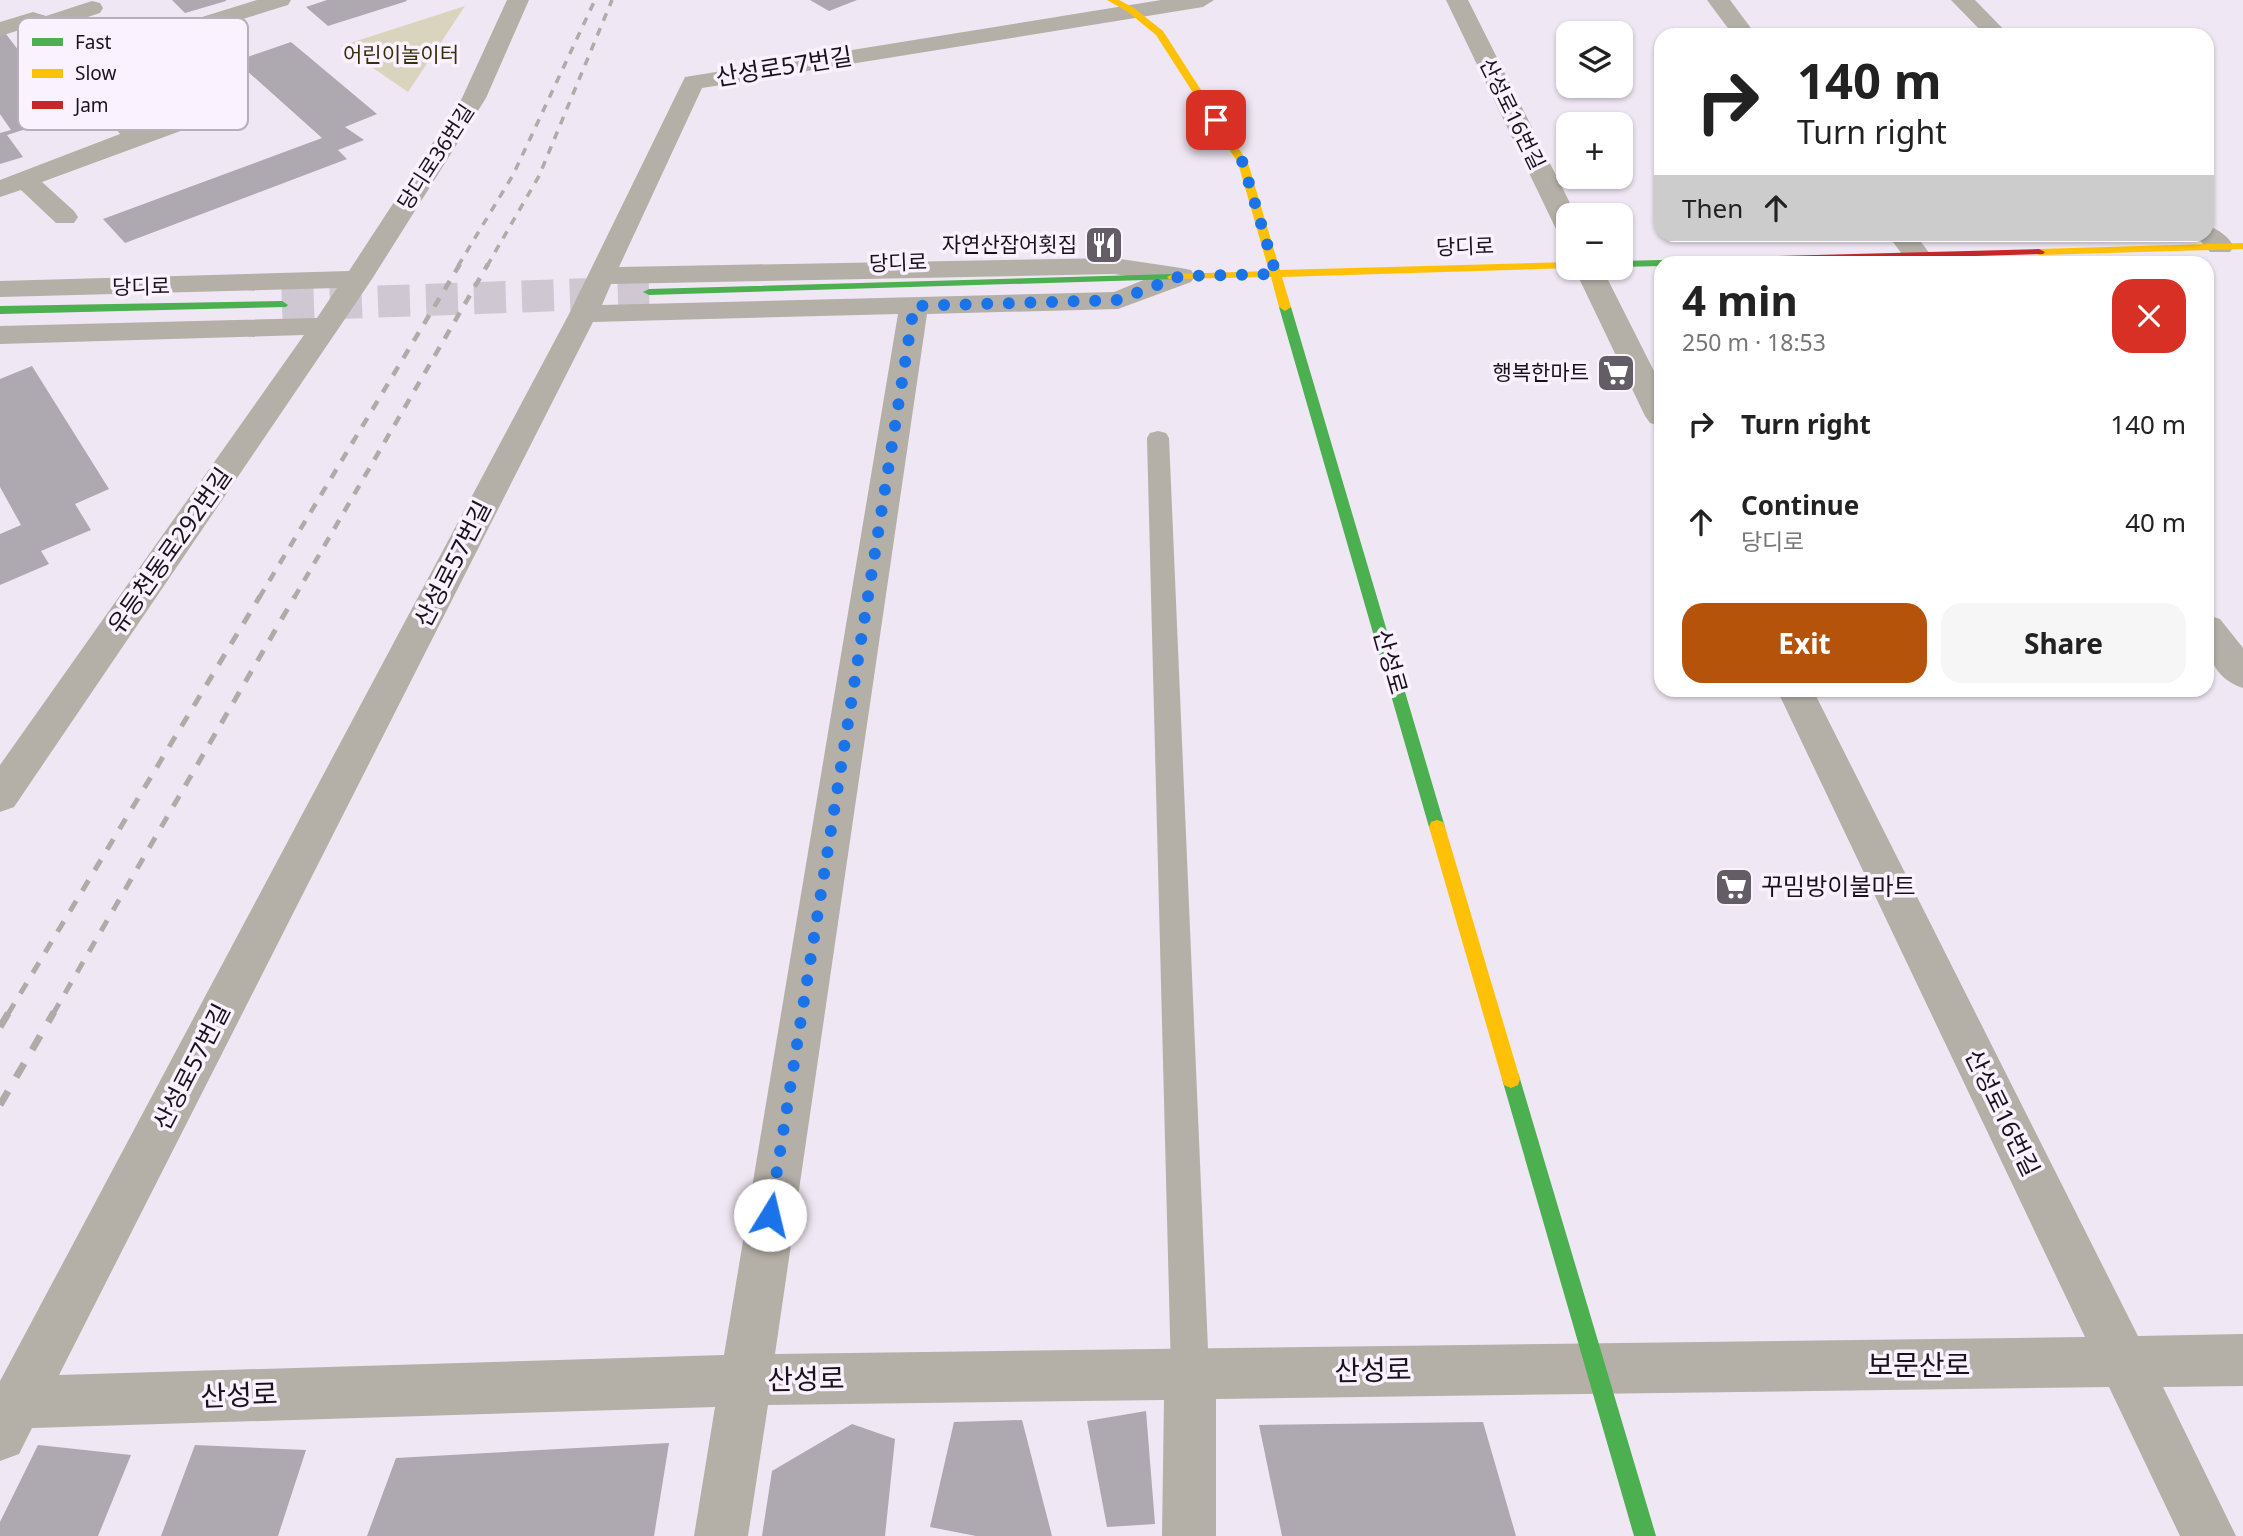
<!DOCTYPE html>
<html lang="en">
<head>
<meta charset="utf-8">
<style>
	body { margin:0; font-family:"Noto Sans","Noto Sans KR",sans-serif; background:#f6f6f6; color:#222; height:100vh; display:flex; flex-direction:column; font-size:26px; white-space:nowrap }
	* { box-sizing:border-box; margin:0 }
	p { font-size:23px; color:#767676 }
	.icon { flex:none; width:38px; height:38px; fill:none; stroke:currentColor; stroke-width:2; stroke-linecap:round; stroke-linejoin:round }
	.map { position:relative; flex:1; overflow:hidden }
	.side { position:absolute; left:1654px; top:256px; width:560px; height:441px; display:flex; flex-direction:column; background:#fff; border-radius:21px; box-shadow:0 2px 5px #0004 }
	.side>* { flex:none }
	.hud { position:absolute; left:1654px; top:28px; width:560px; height:214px; border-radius:21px; box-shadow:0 2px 5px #0004; background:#fff; color:#222; overflow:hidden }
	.buttons { position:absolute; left:1556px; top:21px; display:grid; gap:14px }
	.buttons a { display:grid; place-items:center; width:77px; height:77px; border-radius:14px; background:#fff; box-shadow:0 2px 5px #0004; font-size:35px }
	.pin { position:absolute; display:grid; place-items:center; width:60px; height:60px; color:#fff; margin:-30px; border-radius:14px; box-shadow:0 4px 10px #0006 }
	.me { position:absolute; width:77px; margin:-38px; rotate:9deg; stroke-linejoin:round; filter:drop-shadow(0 0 5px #0008) }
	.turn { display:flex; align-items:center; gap:24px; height:147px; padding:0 28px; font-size:32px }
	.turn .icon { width:91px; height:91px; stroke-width:2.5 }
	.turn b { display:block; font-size:49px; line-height:60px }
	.then { display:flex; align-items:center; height:66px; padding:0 28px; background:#0003; gap:14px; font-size:26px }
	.round { display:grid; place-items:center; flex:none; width:74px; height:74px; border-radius:21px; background:#f6f6f6 }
	.headline { display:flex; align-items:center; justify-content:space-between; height:119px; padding:0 28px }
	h1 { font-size:42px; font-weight:700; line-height:52px }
	.primary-button { display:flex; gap:14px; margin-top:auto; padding:14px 28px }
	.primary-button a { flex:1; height:80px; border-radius:21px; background:#b45309; color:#fff; font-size:28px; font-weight:700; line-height:80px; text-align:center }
	.primary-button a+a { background:#f6f6f6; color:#222 }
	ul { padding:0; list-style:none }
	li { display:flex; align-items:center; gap:21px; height:98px; padding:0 28px }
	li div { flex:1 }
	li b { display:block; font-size:26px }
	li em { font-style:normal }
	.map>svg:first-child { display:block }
	.green { fill:#dad3be }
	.building { fill:#aea8b0 }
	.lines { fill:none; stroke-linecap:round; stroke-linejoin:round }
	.secondary-tunnel { stroke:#cfc7d2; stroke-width:32; stroke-dasharray:32 16; stroke-linecap:butt }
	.lane { fill:#b4afa7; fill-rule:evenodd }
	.street { fill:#b4afa7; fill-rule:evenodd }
	.fast { fill:#4caf50; fill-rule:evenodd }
	.slow { fill:#ffc107; fill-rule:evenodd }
	.jam { fill:#c62828; fill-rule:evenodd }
	.rail-far3 { stroke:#afaba8; stroke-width:3.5; stroke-dasharray:8 8; stroke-linecap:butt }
	.rail-far2 { stroke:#afaba8; stroke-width:4.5; stroke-dasharray:10 10; stroke-linecap:butt }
	.rail-far1 { stroke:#afaba8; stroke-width:5; stroke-dasharray:12 12; stroke-linecap:butt }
	.rail { stroke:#afaba8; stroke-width:7; stroke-dasharray:16 16; stroke-linecap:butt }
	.route { stroke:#1a73e8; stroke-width:12; stroke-dasharray:0 21.6 }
	.labels { text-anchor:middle; stroke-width:7; stroke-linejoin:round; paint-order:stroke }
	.far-park-label { font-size:21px; fill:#35300b; stroke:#fbf2ff }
	.far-street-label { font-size:21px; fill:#18131a; stroke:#fbf2ff }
	.far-poi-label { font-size:21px; fill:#18131a; stroke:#fbf2ff; text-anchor:end }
	.street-label { font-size:24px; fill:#18131a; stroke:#fbf2ff }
	.poi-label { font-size:24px; fill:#18131a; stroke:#fbf2ff; text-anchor:start }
	.near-street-label { font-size:28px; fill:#18131a; stroke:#fbf2ff }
	.key { fill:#fbf2ff; stroke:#b7afba; stroke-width:2 }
	.key-label { font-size:19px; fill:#18131a }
</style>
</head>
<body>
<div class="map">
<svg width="2243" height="1536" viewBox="0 0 2243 1536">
	<rect width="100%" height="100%" fill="#efe7f3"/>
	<!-- green -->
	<path class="green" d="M465 6 408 92 341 46Z"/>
	<!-- building -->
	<path class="building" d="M172 0H226V1L185 13Z
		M327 0H406L407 1 328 26 306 7Z
		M810 0H857L829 11Z
		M6 34 68 116 7 135 23 157 0 164V133L11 130 0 114V35Z
		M291 42 377 114 345 127 364 140 338 150 347 159 125 243 103 219 322 138 236 61Z
		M32 366 109 489 75 504 91 530 41 551 49 564 0 585V534L21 525 0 487V379Z
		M1146 1411 1155 1524 1107 1527 1087 1421Z
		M1022 1420 1052 1536H976L930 1527 954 1422Z
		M1483 1422 1516 1536H1282L1259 1425Z
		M852 1424 895 1439 885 1536H762L772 1471Z
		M669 1443 654 1536H367L396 1458Z
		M38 1445 131 1455 98 1536H0V1522Z
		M195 1445 306 1450 278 1536H161Z"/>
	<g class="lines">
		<!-- secondary-tunnel -->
		<path class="secondary-tunnel" d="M282 305 649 292"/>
		<!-- lane -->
		<path class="lane" d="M1158 431 1166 433 1169 438 1209 1373 1203 1386 1190 1392 1177 1386 1171 1373 1147 438 1150 433Z"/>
		<!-- street -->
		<path class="street" d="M257 0H291L288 5 188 36 214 65 210 70 119 100 140 127 204 107 213 109 216 114 213 119 42 182 74 211 78 217 74 223H56L21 190 0 197V180L120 134 38 28 33 26 0 36V22L33 12 46 16 92 1 100 3 103 8 100 13 60 26 83 54ZM169 42 187 62 109 88 93 66Z
			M507 0H529L486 98 372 279 14 807 0 812V765L304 335 0 344V326L317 318 337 288 0 297V281L349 271 462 98Z
			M1161 0H1214L1203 7 702 88 619 267 1114 258 1181 268 1191 270 1195 276 1191 282 1118 309 927 314 775 1354 2085 1337 1777 690H1813L2138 1336 2243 1334V1386L2163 1387 2236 1536H2180L2109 1387 1216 1399V1536H1162L1164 1400 768 1405 748 1536H694L715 1407 32 1428 19 1454 0 1461V1381L569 314 685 77ZM1114 274 1146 279 1114 292 602 305 611 284ZM898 314 724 1355 59 1375 593 322Z
			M1446 0H1468L1576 215H1568V235L1558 233 1555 227Z
			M1707 0H1730L1756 35H1733Z
			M1951 0H1975L2009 35H1985Z
			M2207 226C2219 229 2227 236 2234 246L2230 252H2210L2194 234H2207Z
			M1887 234H1915L1936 262H1908Z
			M1574 268H1602L1661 385V426L1650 423 1645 416Z
			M2207 615 2220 619 2243 648V688C2208 677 2206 646 2207 615Z"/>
		<!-- fast -->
		<path class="fast" d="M1661 260 1666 262H1661V266L1620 267V261Z
			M1173 274 1179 277 1177 279 649 295 643 292 649 289Z
			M282 301 288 305 286 307 0 314V306Z
			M1285 303 1291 307 1445 827 1443 832H1431L1429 827 1279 307Z
			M1511 1070 1518 1073 1520 1079 1656 1536H1634L1502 1079 1504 1073Z"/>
		<!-- slow -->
		<path class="slow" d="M1107 0H1119L1134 8 1163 31 1248 163 1280 270 1568 262V268H1571L1282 277 1291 307 1285 311 1279 307 1271 277 1169 279 1167 277 1173 274 1269 271 1238 163 1156 35 1128 12Z
			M2243 243V249L2039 255 2033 252 2039 249Z
			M1437 820 1443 822 1445 827 1520 1079 1518 1085 1511 1088 1504 1085 1502 1079 1429 827 1431 822Z"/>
		<!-- jam -->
		<path class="jam" d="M2039 249 2045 252 2043 254 1775 262H1661L1667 259Z"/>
		<!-- rail-far3 -->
		<path class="rail-far3" d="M458 266 513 175 595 0
			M487 266 539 176 612 0"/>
		<!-- rail-far2 -->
		<path class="rail-far2" d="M259 598 460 264
			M294 598 488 264"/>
		<!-- rail-far1 -->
		<path class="rail-far1" d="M8 1014 260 596
			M53 1014 295 596"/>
		<!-- rail -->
		<path class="rail" d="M0 1027 9 1012
			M0 1105 54 1012"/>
	</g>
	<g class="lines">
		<!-- route -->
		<path class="route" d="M770 1215 914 306 1118 300 1181 276 1276 274 1243 163 1216 120"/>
	</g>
	<!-- icons -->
	<defs>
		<symbol id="restaurant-square" viewBox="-11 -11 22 22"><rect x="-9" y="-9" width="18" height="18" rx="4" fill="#635d66" stroke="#fbf2ff"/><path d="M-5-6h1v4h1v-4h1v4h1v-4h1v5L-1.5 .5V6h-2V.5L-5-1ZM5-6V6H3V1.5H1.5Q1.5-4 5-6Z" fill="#fff"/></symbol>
		<symbol id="supermarket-square" viewBox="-11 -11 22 22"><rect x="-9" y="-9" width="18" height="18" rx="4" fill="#635d66" stroke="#fbf2ff"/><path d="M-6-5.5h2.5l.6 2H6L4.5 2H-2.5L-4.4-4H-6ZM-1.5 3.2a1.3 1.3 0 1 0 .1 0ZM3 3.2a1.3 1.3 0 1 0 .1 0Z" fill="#fff"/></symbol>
	</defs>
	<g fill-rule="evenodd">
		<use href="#restaurant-square" x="1082" y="223" width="44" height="44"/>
		<use href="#supermarket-square" x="1594" y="351" width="44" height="44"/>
		<use href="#supermarket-square" x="1712" y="865" width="44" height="44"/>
	</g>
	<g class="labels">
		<!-- far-park labels -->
		<g class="far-park-label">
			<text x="401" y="62">어린이놀이터</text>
		</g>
		<!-- far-street labels -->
		<g class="far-street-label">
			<text transform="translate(1512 114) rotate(64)" y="7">산성로16번길</text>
			<text transform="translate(436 157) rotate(-57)" y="7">당디로36번길</text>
			<text transform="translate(1465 247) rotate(-2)" y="7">당디로</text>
			<text transform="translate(898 263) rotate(-2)" y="7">당디로</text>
			<text transform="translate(141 287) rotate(-1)" y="7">당디로</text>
		</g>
		<!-- far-poi labels -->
		<g class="far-poi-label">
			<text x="1077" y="252">자연산잡어횟집</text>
			<text x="1589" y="380">행복한마트</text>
		</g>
		<!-- street labels -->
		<g class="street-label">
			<text transform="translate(784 67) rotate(-9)" y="8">산성로57번길</text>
			<text transform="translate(170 551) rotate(-55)" y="8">유등천동로292번길</text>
			<text transform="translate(453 564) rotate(-63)" y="8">산성로57번길</text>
			<text transform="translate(1390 662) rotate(74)" y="8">산성로</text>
			<text transform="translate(192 1067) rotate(-63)" y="8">산성로57번길</text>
			<text transform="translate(2002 1113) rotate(64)" y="8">산성로16번길</text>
		</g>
		<!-- poi labels -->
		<g class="poi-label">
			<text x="1761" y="895">꾸밈방이불마트</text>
		</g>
		<!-- near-street labels -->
		<g class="near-street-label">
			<text x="1919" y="1375">보문산로</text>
			<text transform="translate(1373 1370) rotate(-1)" y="10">산성로</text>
			<text transform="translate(806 1379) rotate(-1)" y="10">산성로</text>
			<text transform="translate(239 1395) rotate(-2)" y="10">산성로</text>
		</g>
	</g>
	<!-- legend -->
	<rect x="18" y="18" width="230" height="112" rx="10" class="key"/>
	<rect x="32" y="38" width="31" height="8" fill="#4caf50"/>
	<rect x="32" y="69" width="31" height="9" fill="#ffc107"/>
	<rect x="32" y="101" width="31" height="8" fill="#c62828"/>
	<g class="key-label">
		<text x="75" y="49">Fast</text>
		<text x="75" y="80">Slow</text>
		<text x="75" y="112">Jam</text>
	</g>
</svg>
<div class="buttons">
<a><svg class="icon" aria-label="layers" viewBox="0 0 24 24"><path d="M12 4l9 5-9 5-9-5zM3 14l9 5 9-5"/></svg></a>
<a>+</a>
<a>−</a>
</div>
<div class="pin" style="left:1216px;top:120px;background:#d93025"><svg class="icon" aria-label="arrive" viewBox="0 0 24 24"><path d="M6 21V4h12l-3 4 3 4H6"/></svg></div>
<svg class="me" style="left:770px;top:1215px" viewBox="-20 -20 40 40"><circle r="19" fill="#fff"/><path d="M0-13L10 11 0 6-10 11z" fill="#1a73e8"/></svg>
<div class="hud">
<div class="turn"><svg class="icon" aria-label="right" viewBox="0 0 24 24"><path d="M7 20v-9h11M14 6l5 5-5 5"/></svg><div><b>140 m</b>Turn right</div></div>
<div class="then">Then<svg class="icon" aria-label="ahead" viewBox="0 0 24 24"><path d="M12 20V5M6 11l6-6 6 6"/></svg></div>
</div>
<section class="side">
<div class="headline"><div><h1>4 min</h1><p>250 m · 18:53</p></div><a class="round" style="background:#d93025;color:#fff"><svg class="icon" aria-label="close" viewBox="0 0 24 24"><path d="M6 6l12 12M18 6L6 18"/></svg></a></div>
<ul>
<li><svg class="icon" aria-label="right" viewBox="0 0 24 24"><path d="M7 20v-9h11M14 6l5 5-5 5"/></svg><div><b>Turn right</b></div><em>140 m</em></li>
<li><svg class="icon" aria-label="ahead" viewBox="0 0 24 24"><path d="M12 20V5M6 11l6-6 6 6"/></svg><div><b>Continue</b><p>당디로</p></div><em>40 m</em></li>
</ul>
<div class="primary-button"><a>Exit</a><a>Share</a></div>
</section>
</div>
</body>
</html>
